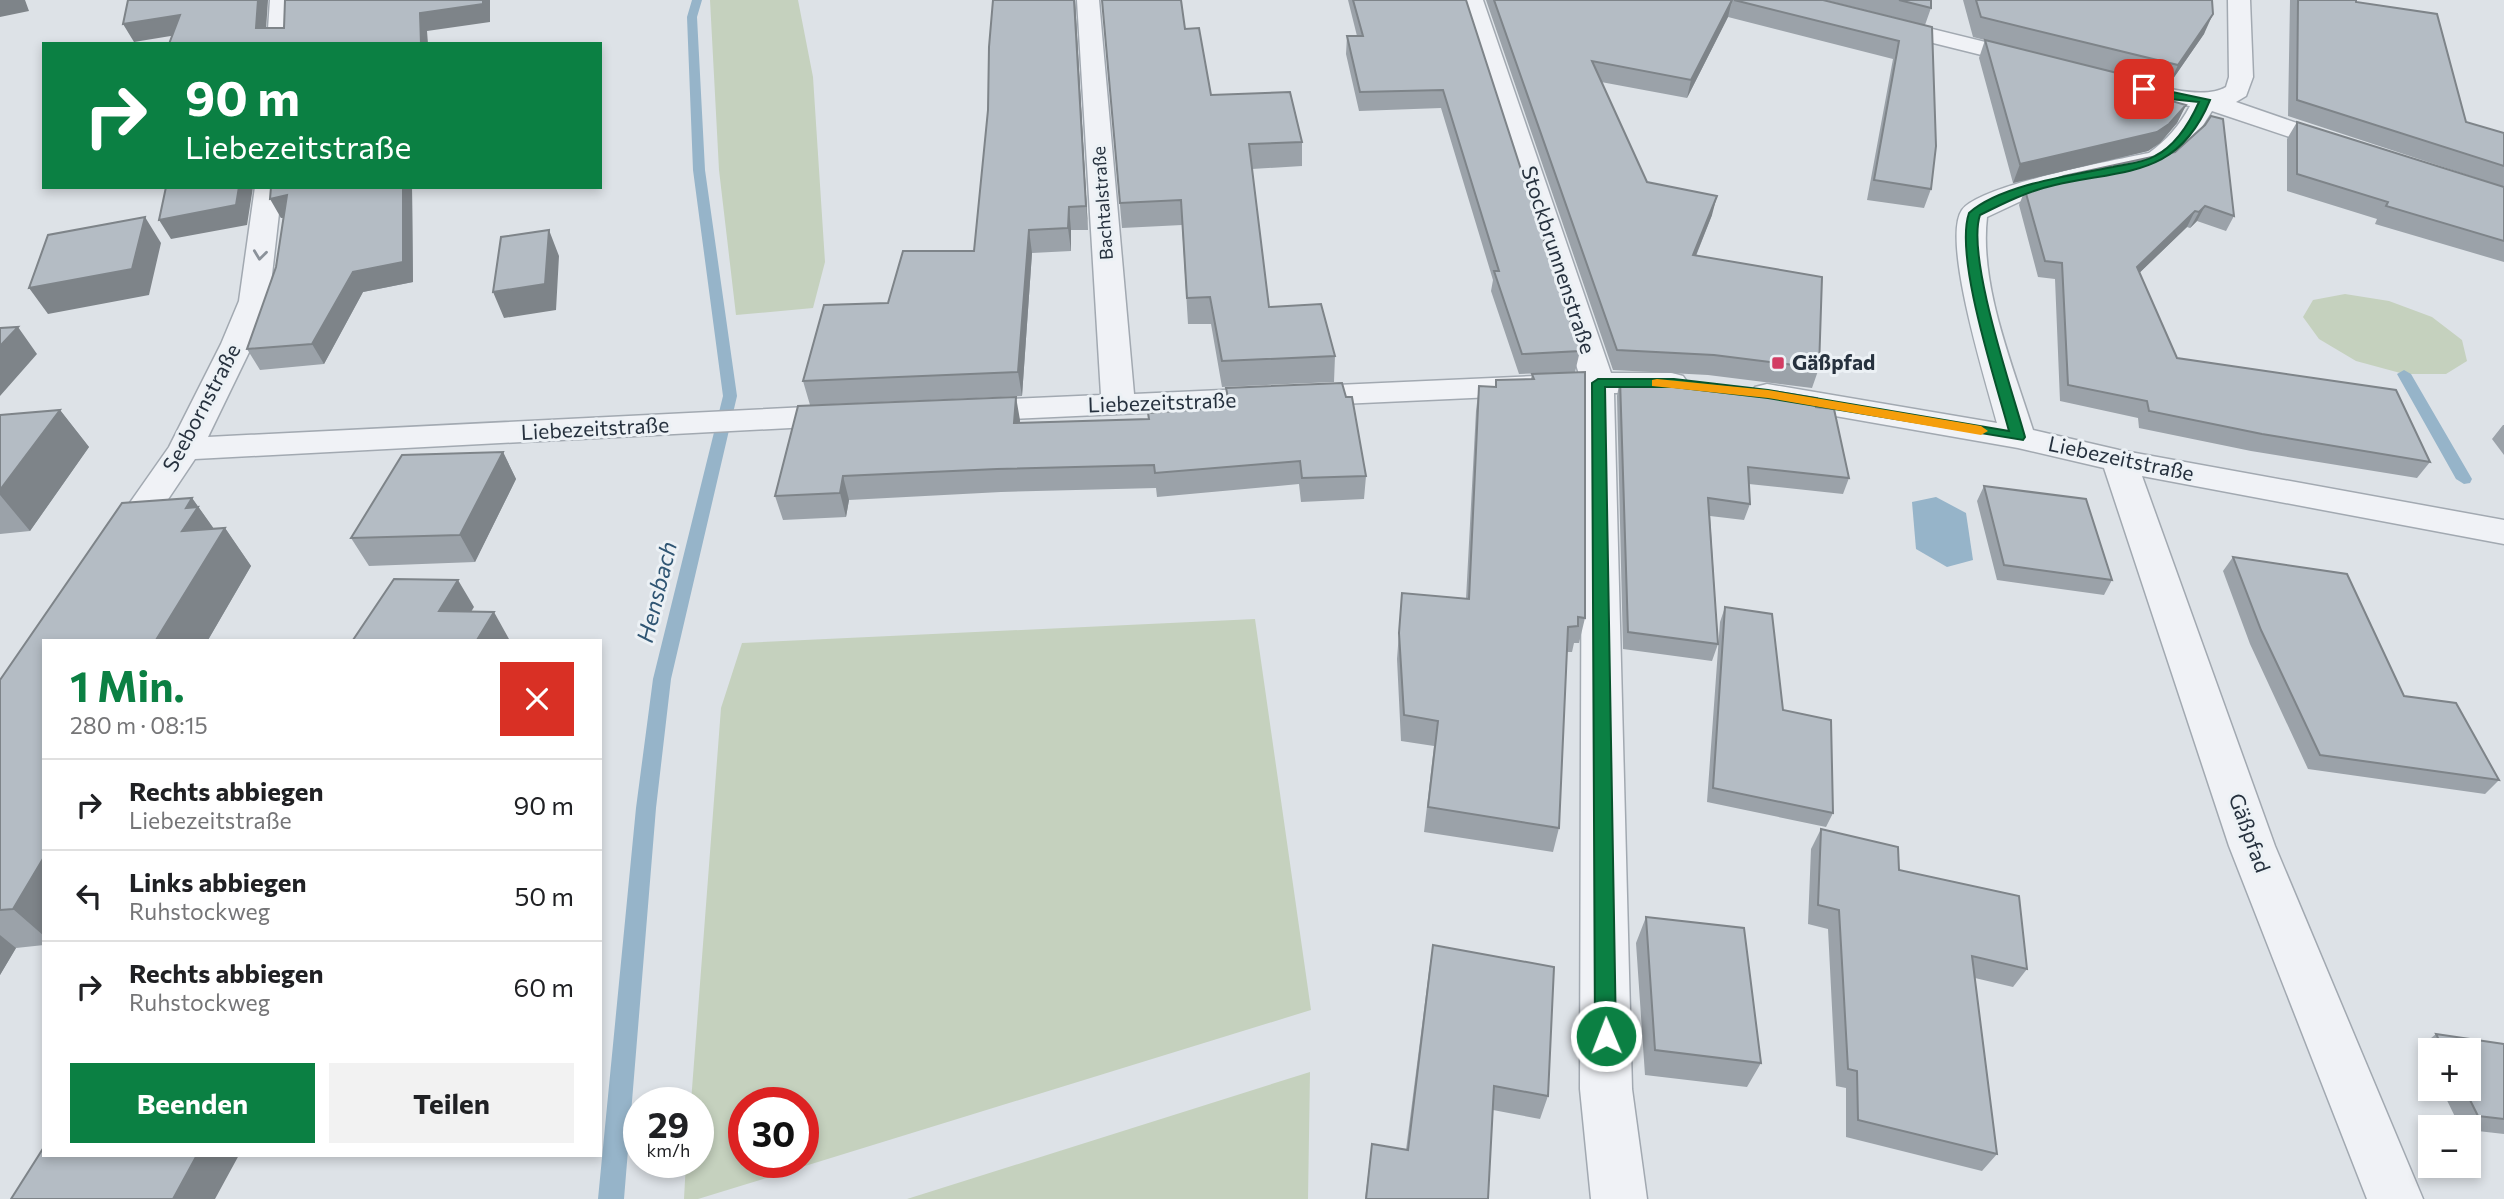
<!DOCTYPE html>
<html lang="de">
<head>
<meta charset="utf-8">
<style>
	body { margin:0; font-family:Commissioner,sans-serif; background:#f2f2f2; color:#202124; height:100vh; display:flex; flex-direction:column; font-size:26px; white-space:nowrap }
	* { box-sizing:border-box; margin:0 }
	p { font-size:23px; color:#757577 }
	.icon { flex:none; width:38px; height:38px; fill:none; stroke:currentColor; stroke-width:2; stroke-linecap:round; stroke-linejoin:round }
	.map { position:relative; flex:1; overflow:hidden }
	.sheet { position:absolute; left:42px; top:639px; width:560px; height:518px; display:flex; flex-direction:column; background:#fff; border-radius:0px; box-shadow:0 4px 10px #0003 }
	.sheet>* { flex:none }
	.top-card { position:absolute; left:42px; top:42px; width:560px; height:147px; border-radius:0px; box-shadow:0 4px 10px #0003; background:#0b8043; color:#fff; overflow:hidden }
	.controls { position:absolute; left:2418px; top:1038px; display:grid; gap:14px }
	.controls a { display:grid; place-items:center; width:63px; height:63px; border-radius:0px; background:#fff; box-shadow:0 4px 10px #0003; font-size:35px }
	.speed { position:absolute; left:623px; top:1087px; display:flex; gap:14px; font-size:35px; font-weight:700; text-align:center }
	.speed>* { display:grid; place-content:center; width:91px; height:91px; border-radius:50%; background:#fff; box-shadow:0 4px 10px #0003; line-height:1 }
	.speed small { font-size:18px; font-weight:400 }
	.speed .limit { border:10px solid #d22; background:#fff; color:#111 }
	.pin { position:absolute; display:grid; place-items:center; width:60px; height:60px; color:#fff; margin:-30px; border-radius:14px; box-shadow:0 4px 10px #0006 }
	.me { position:absolute; width:77px; margin:-38px; rotate:359deg; stroke-linejoin:round; filter:drop-shadow(0 0 5px #0008) }
	.turn { display:flex; align-items:center; gap:24px; height:147px; padding:0 28px; font-size:32px }
	.turn .icon { width:91px; height:91px; stroke-width:2.5 }
	.turn b { display:block; font-size:49px; line-height:60px }
	.round { display:grid; place-items:center; flex:none; width:74px; height:74px; border-radius:0px; background:#f2f2f2 }
	.head { display:flex; align-items:center; justify-content:space-between; height:119px; padding:0 28px }
	h1 { font-size:42px; font-weight:700; line-height:52px; color:#0b8043 }
	.cta { display:flex; gap:14px; margin-top:auto; padding:14px 28px }
	.cta a { flex:1; height:80px; border-radius:0px; background:#0b8043; color:#fff; font-size:28px; font-weight:700; line-height:80px; text-align:center }
	.cta a+a { background:#f2f2f2; color:#202124 }
	ul { padding:0; list-style:none }
	li { display:flex; align-items:center; gap:21px; height:91px; padding:0 28px; border-top:2px solid #e0e0e0 }
	li div { flex:1 }
	li b { display:block; font-size:26px }
	li em { font-style:normal }
	.map>svg:first-child { display:block }
	.green { fill:#c5d1be; fill-rule:evenodd }
	.water { fill:#96b4c9 }
	.lines { fill:none; stroke-linecap:round; stroke-linejoin:round }
	.stream { fill:#96b4c9; fill-rule:evenodd }
	.street-casing { stroke:#a2a9b1; stroke-width:3 }
	.street { fill:#f0f2f6; fill-rule:evenodd }
	.wall { fill:#9ba2a9 }
	.shaded-wall { fill:#7e8489 }
	.building { fill:#b4bcc4; stroke:#7e8489; stroke-width:2 }
	.oneway { stroke:#8b929a }
	.route { fill:#0b8043; stroke:#07532c; stroke-width:2 }
	.slow { fill:#f59e0b }
	.poi-dot { fill:#d23c63; stroke:#ecf1f5; stroke-width:2.5 }
	.labels { text-anchor:middle; stroke-width:6; stroke-linejoin:round; paint-order:stroke }
	.far-street-label { font-size:18px; fill:#26313e; stroke:#ecf1f5 }
	.street-label { font-size:21px; fill:#26313e; stroke:#ecf1f5 }
	.poi-label { font-size:21px; font-weight:bold; fill:#26313e; stroke:#ecf1f5; text-anchor:start }
	.water-label { font-size:23px; font-style:italic; fill:#2f5573; stroke:#ecf1f5 }
</style>
</head>
<body>
<div class="map">
<svg width="2504" height="1199" viewBox="0 0 2504 1199">
	<rect width="100%" height="100%" fill="#dde2e7"/>
	<!-- green -->
	<path class="green" d="M710 0H798L813 77 825 262 813 308 736 315 719 170Z
		M2345 294 2389 301 2432 317 2462 340 2467 361 2446 374H2404L2356 361 2319 339 2303 317 2313 300Z
		M1255 619 1311 1010 698 1199H684L686 1162H698V1102H691L721 708 742 643ZM744 1102H803V1162H744Z
		M1310 1072 1308 1199H907Z"/>
	<!-- water -->
	<path class="water" d="M1936 497 1966 513 1973 560 1947 567 1916 549 1912 502Z"/>
	<g class="lines">
		<!-- stream -->
		<path class="stream" d="M692 0H702L697 17 705 170 737 396 671 679 656 808 624 1199H598L636 808 653 679 723 396 693 170 687 17Z
			M2404 370 2411 374 2472 479 2470 483 2464 484 2456 479 2397 374Z"/>
		<defs>
			<path id="street" d="M270 0H292L291 44H267Z
				M1077 0H1099L1134 394 1579 374 1461 0H1483L1611 373H1672L1683 376 1688 383 1683 390 1672 393H1614L1632 1089 1647 1199H1591L1580 1089 1582 393 966 421 954 418 949 411 954 404 966 401 1101 395Z
				M1777 0H1815L2042 56 2046 61 2042 66 2034 68 1780 5Z
				M2228 0H2250L2253 77 2246 96 2236 102 2352 142 2356 147 2352 152 2343 155 2334 152 2212 111 2195 138 2167 165 2056 189 2019 202 1987 217C1979 285 2013 366 2033 430L2119 450 2504 520V544L2142 476 2275 846 2423 1199H2367L2229 846 2104 468 2018 448 1767 404 1755 401 1751 394 1755 387 1767 384 1997 423C1987 385 1941 240 1962 210 1980 185 2115 160 2149 153 2167 140 2180 125 2190 106L2170 103 2100 85 2097 80 2100 75 2109 73C2139 80 2199 103 2226 87L2229 77Z
				M255 187H282L269 301 253 344 208 437 847 405 859 408 864 415 859 422 847 425 195 459 132 553 119 557 106 553 101 544 169 447 221 344 239 301Z"/>
		</defs>
		<!-- street casing -->
		<use href="#street" class="street-casing"/>
		<!-- street -->
		<use href="#street" class="street"/>
	</g>
	<!-- wall -->
	<path class="wall" d="M1075 0 1088 230H1071V251L1032 253 1022 396 810 405 803 381 888 303 974 251 988 110Z
		M1102 0 1185 29 1211 95 1302 142V166L1252 169 1269 307 1335 356 1334 382 1222 387 1211 324H1188L1182 225 1122 228Z
		M1348 0H1466L1580 351 1575 372 1519 374 1491 291 1493 280 1441 108 1359 111 1346 54 1347 36H1357Z
		M1486 0H1823L1932 27 1931 189 1924 208 1867 200 1893 59 1728 17 1687 98 1601 82 1647 182 1712 215 1696 256 1819 368 1812 388 1708 375 1613 370Z
		M1825 0H1931V8L1925 25Z
		M1963 0H2212L2204 34 2168 86 2165 85 2159 98 2186 105 2177 123 2160 143 2148 151 2013 183 1979 58 1985 40 2068 61 1973 37Z
		M2290 0H2356V2L2466 122 2504 133V187L2288 116Z
		M2297 122 2504 187V262L2375 224 2377 219 2287 191V139Z
		M2175 152 2234 216 2226 231 2197 221 2190 228 2187 227 2139 273 2177 358 2430 462 2417 478 2251 451 2139 428 2138 418 2060 401 2055 279 2038 277 2019 205 2025 190Z
		M271 187H412L413 282 363 292 324 364 260 370 247 349 276 267 284 218H281Z
		M1585 372V618L1579 643H1574L1572 652H1567L1559 828 1553 852 1424 832 1434 746 1401 741 1397 659 1402 593 1466 599 1476 411 1479 386 1495 387 1531 379 1532 374Z
		M1620 379 1816 407 1849 478 1843 494 1749 484 1750 504 1744 520 1710 516 1718 644 1712 661 1623 649 1617 396Z
		M1226 388 1366 476 1364 499 1301 502 1299 484 1157 497 1156 488 1001 492 849 500 846 517 783 520 775 496 1020 420V423L1148 419 1227 407Z
		M60 410 89 447 30 531 0 534V415Z
		M2503 425H2504V455L2492 439Z
		M503 452 516 479 475 562 369 566 351 538Z
		M1984 486 2112 580 2104 595 1997 580 1977 501Z
		M192 498 214 529 225 528 251 566 208 640H44V945L16 948 0 975V680L122 503Z
		M2233 557 2404 696 2499 780 2485 794 2308 769 2250 644 2223 571Z
		M1725 607 1783 710 1833 813 1826 827 1707 802 1720 622Z
		M1821 829 1899 870 2027 969 2013 987 1975 978 1997 1154 1982 1171 1846 1137V1088L1836 1086 1828 929 1808 924 1811 849Z
		M1646 917 1761 1063 1747 1087 1645 1075 1636 943Z
		M1433 945 1548 1096 1540 1119 1493 1110 1488 1199H1365L1372 1144 1406 1150 1429 971Z
		M2436 1034 2504 1044V1134L2469 1130V1127H2460L2441 1088H2469V1050H2431V1068L2420 1047Z"/>
	<!-- shaded-wall -->
	<path class="shaded-wall" d="M0 0H25L29 11 0 17Z
		M258 0H268L265 44 256 28Z
		M483 0H490V22L427 31 428 44H421L420 13Z
		M1074 0H1075L1088 230 1086 206Z
		M1732 0 1728 17 1687 98 1691 80Z
		M2213 14 2204 34 2168 86 2178 65Z
		M180 15 189 33 134 42 123 24Z
		M2186 105 2177 123 2160 143 2148 151 2013 183 2020 164Z
		M239 187H253L247 225 171 239 159 220Z
		M403 187H412L413 282 363 292 324 364 312 344Z
		M287 195 298 215 281 218 270 199Z
		M1717 196 1712 215 1688 275 1693 255Z
		M2205 206 2197 221 2190 228 2199 212Z
		M1069 207 1071 230V251L1068 228Z
		M2195 211 2187 227 2129 283 2137 267Z
		M145 217 161 243 149 295 48 314 29 288Z
		M549 230 559 256 556 310 504 318 493 292Z
		M1029 230 1032 253 1022 396 1018 372Z
		M18 327 37 354 0 396V346Z
		M1016 397 1020 420 1018 447 1014 423Z
		M60 410 89 447 30 531 0 495V490Z
		M503 452 516 479 475 562 460 535Z
		M843 476 849 500 846 517 840 493Z
		M192 498 219 536 225 528 251 566 208 640H156L182 531 186 508Z
		M458 580 474 607 455 638 439 611Z
		M494 612 509 639 508 640H477Z
		M44 857V936L13 909Z
		M0 935 16 948 0 975Z
		M197 1155H239L215 1199H173Z"/>
	<!-- building -->
	<path class="building" d="M128 0H258L256 28H284L285 0H483V4L420 13 421 44H169L180 15 123 24Z
		M993 0H1074L1086 206 1069 207 1068 228 1029 230 1018 372 803 381 824 305 888 303 903 251H974L988 110 989 47Z
		M1102 0H1181L1185 29 1199 28 1211 95 1290 92 1302 142 1249 144 1269 307 1321 304 1335 356 1222 361 1210 297 1187 298 1181 200 1120 203Z
		M1353 0H1466L1580 351 1522 354 1494 271H1499L1443 90 1360 92 1347 36H1363Z
		M1494 0H1732L1691 80 1592 61 1647 182 1717 196 1693 255 1822 277 1819 368 1714 355 1617 350Z
		M1734 0H1823L1932 27 1936 146 1931 189 1874 180 1899 41Z
		M1899 0H1931V8Z
		M1976 0H2212L2213 14 2178 65 1981 17Z
		M2298 0H2356V2L2437 14 2466 122 2504 133V166L2297 100Z
		M1985 40 2165 85 2157 97 2186 105 2169 124 2157 132 2020 164Z
		M2211 116 2223 119 2234 216 2205 206 2199 212 2195 211 2137 267 2177 358 2396 390 2430 462 2262 434 2149 411 2147 401 2068 385 2062 263 2045 261 2025 190 2064 176 2175 152 2205 125Z
		M2297 122 2504 187V241L2386 206 2388 202 2297 174Z
		M166 187H239L236 205 159 220Z
		M271 187H403V262L353 272 312 344 247 349 276 267 287 195 270 199Z
		M145 217 132 269 29 288 48 235Z
		M549 230 545 284 493 292 501 237Z
		M18 327 0 346V328Z
		M1585 372V618L1578 617V626L1568 627 1559 828 1428 807 1438 721 1404 715 1399 633 1402 593 1469 599 1479 386 1496 387V380L1534 379 1532 374Z
		M1620 379 1683 382 1779 392 1817 398 1816 407 1834 409 1849 478 1748 467 1750 504 1708 498 1718 644 1628 632Z
		M1342 383 1346 397H1352L1366 476 1302 478 1300 461 1155 473 1154 465 997 469 843 476 840 493 775 496 798 406 1016 397 1014 423 1149 419 1148 413 1230 407 1226 388Z
		M60 410 0 490V415Z
		M503 452 460 535 351 538 402 455Z
		M1984 486 2086 499 2112 580 2004 565Z
		M192 498 186 508 198 507 182 531 225 528 156 640H44V857L13 909 0 910V680L122 503Z
		M2233 557 2347 574 2404 696 2456 703 2499 780 2320 755 2261 630Z
		M394 579 458 580 439 611 494 612 477 640H353Z
		M1725 607 1772 614 1783 710 1831 720 1833 813 1713 788Z
		M1821 829 1898 847 1899 870 2019 896 2027 969 1972 956 1997 1154 1858 1120 1857 1071 1848 1069 1839 910 1818 905Z
		M1646 917 1744 928 1761 1063 1655 1050Z
		M1433 945 1554 967 1548 1096 1494 1086 1488 1199H1366L1372 1144 1408 1150Z
		M2436 1034 2504 1044V1119L2478 1116 2464 1088H2469V1050H2444Z
		M44 1147V1155H197L173 1199H11Z"/>
	<!-- one-way arrows -->
	<defs><path id="oneway-chevron" d="M-2-3.5L2.5 0L-2 3.5" fill="none" stroke-width="1.6" stroke-linecap="round" stroke-linejoin="round" transform="scale(1.75)"/></defs>
	<use class="oneway" href="#oneway-chevron" transform="translate(260 255) rotate(97)"/>
	<!-- route -->
	<path class="route" d="M2144 86 2210 100C2178 178 2125 169 2055 185 2028 191 2004 203 1980 215 1966 256 2012 390 2025 437L2023 440 1768 398 1674 387H1605L1616 1036 1613 1043 1606 1045 1598 1043 1595 1036 1592 383 1598 379H1674L1768 390 2009 431C1996 382 1954 257 1969 213 2000 185 2072 175 2113 167 2126 164 2143 163 2155 156 2175 146 2190 122 2199 102L2170 99 2141 91 2139 89Z"/>
	<!-- slow -->
	<path class="slow" d="M1657 379 1768 390 1981 426 1988 431 1981 435 1768 398 1652 386V380Z"/>
	<!-- markers -->
	<rect class="poi-dot" x="1771" y="356" width="14" height="14" rx="3.5"/>
	<g class="labels">
		<!-- far-street labels -->
		<g class="far-street-label">
			<text transform="translate(1103 203) rotate(-94)" y="6">Bachtalstraße</text>
		</g>
		<!-- street labels -->
		<g class="street-label">
			<text transform="translate(1558 260) rotate(72)" y="7">Stockbrunnenstraße</text>
			<text transform="translate(1162 403) rotate(-2)" y="7">Liebezeitstraße</text>
			<text transform="translate(202 408) rotate(-62)" y="7">Seebornstraße</text>
			<text transform="translate(595 429) rotate(-3)" y="7">Liebezeitstraße</text>
			<text transform="translate(2121 459) rotate(12)" y="7">Liebezeitstraße</text>
			<text transform="translate(2249 833) rotate(70)" y="7">Gäßpfad</text>
		</g>
		<!-- poi labels -->
		<g class="poi-label">
			<text x="1792" y="370">Gäßpfad</text>
		</g>
		<!-- water labels -->
		<g class="water-label">
			<text transform="translate(657 592) rotate(-76)" y="8">Hensbach</text>
		</g>
	</g>
</svg>
<div class="controls">
<a>+</a>
<a>−</a>
</div>
<div class="speed"><div>29<small>km/h</small></div><div class="limit">30</div></div>
<div class="pin" style="left:2144px;top:89px;background:#d93025"><svg class="icon" aria-label="arrive" viewBox="0 0 24 24"><path d="M6 21V4h12l-3 4 3 4H6"/></svg></div>
<svg class="me" style="left:1606px;top:1036px" viewBox="-20 -20 40 40"><circle r="17" fill="#0b8043" stroke="#fff" stroke-width="3"/><path d="M0-11L8 9 0 5-8 9z" fill="#fff"/></svg>
<div class="top-card">
<div class="turn"><svg class="icon" aria-label="right" viewBox="0 0 24 24"><path d="M7 20v-9h11M14 6l5 5-5 5"/></svg><div><b>90 m</b>Liebezeitstraße</div></div>
</div>
<section class="sheet">
<div class="head"><div><h1>1 Min.</h1><p>280 m · 08:15</p></div><a class="round" style="background:#d93025;color:#fff"><svg class="icon" aria-label="close" viewBox="0 0 24 24"><path d="M6 6l12 12M18 6L6 18"/></svg></a></div>
<ul>
<li><svg class="icon" aria-label="right" viewBox="0 0 24 24"><path d="M7 20v-9h11M14 6l5 5-5 5"/></svg><div><b>Rechts abbiegen</b><p>Liebezeitstraße</p></div><em>90 m</em></li>
<li><svg class="icon" aria-label="left" viewBox="0 0 24 24"><path d="M17 20v-9H6M10 6l-5 5 5 5"/></svg><div><b>Links abbiegen</b><p>Ruhstockweg</p></div><em>50 m</em></li>
<li><svg class="icon" aria-label="right" viewBox="0 0 24 24"><path d="M7 20v-9h11M14 6l5 5-5 5"/></svg><div><b>Rechts abbiegen</b><p>Ruhstockweg</p></div><em>60 m</em></li>
</ul>
<div class="cta"><a>Beenden</a><a>Teilen</a></div>
</section>
</div>
</body>
</html>
